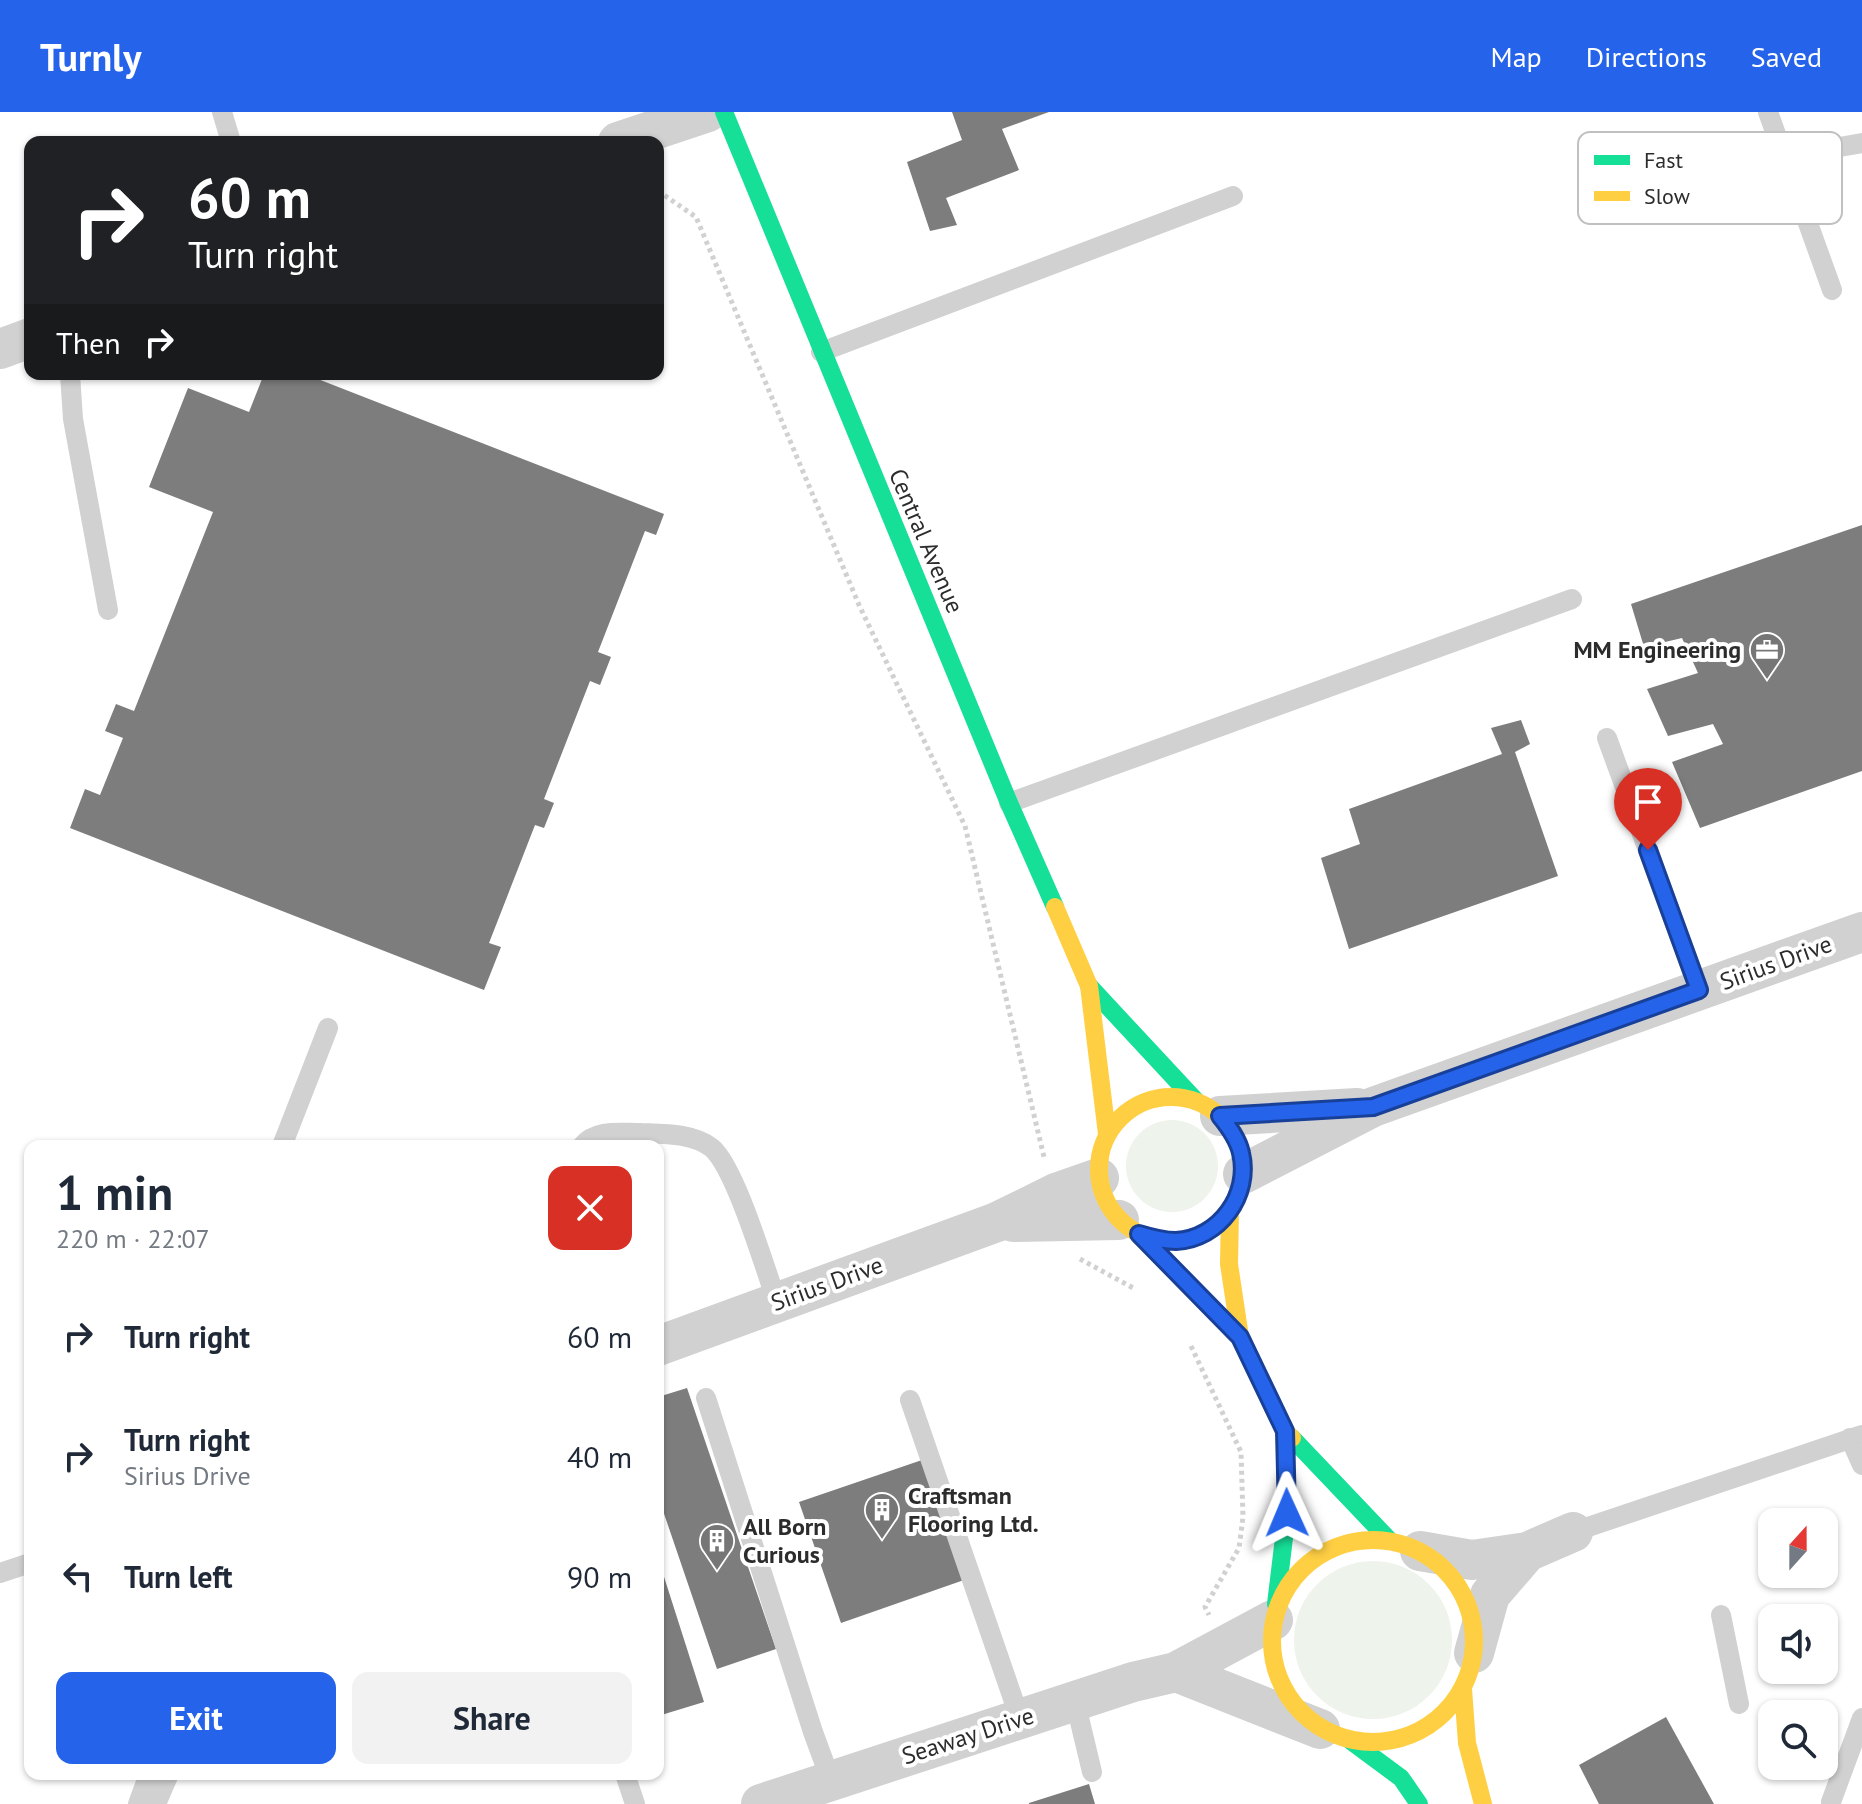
<!DOCTYPE html>
<html lang="en">
<head>
<meta charset="utf-8">
<style>
	body { margin:0; font-family:"PT Sans",sans-serif; background:#f2f2f3; color:#1f2937; height:100vh; display:flex; flex-direction:column; font-size:30px; white-space:nowrap }
	* { box-sizing:border-box; margin:0 }
	p { font-size:26px; color:#747a83 }
	.icon { flex:none; width:44px; height:44px; fill:none; stroke:currentColor; stroke-width:2; stroke-linecap:round; stroke-linejoin:round }
	.map { position:relative; flex:1; overflow:hidden }
	.drawer { position:absolute; left:24px; top:1028px; width:640px; height:640px; display:flex; flex-direction:column; background:#fff; border-radius:16px; box-shadow:0 2px 6px #0004 }
	.drawer>* { flex:none }
	.hud { position:absolute; left:24px; top:24px; width:640px; height:244px; border-radius:16px; box-shadow:0 2px 6px #0004; background:#202124; color:#fff; overflow:hidden }
	.needle { width:52px; rotate:21deg }
	.controls { position:absolute; left:1758px; top:1396px; display:grid; gap:16px }
	.controls a { display:grid; place-items:center; width:80px; height:80px; border-radius:16px; background:#fff; box-shadow:0 2px 6px #0004; font-size:40px }
	.pin { position:absolute; display:grid; place-items:center; width:68px; height:68px; color:#fff; margin:-82px -34px; border-radius:50% 50% 50% 0; rotate:-45deg; box-shadow:0 0 8px #0007 }
	.pin .icon { rotate:45deg }
	.me { position:absolute; width:88px; margin:-44px; rotate:359deg; stroke-linejoin:round; filter:drop-shadow(0 0 6px #0008) }
	.turn { display:flex; align-items:center; gap:28px; height:168px; padding:0 32px; font-size:36px }
	.turn .icon { width:104px; height:104px; stroke-width:2.5 }
	.turn b { display:block; font-size:56px; line-height:68px }
	.then { display:flex; align-items:center; height:76px; padding:0 32px; background:#0003; gap:16px; font-size:30px }
	.round { display:grid; place-items:center; flex:none; width:84px; height:84px; border-radius:16px; background:#f2f2f3 }
	.overview { display:flex; align-items:center; justify-content:space-between; height:136px; padding:0 32px }
	h1 { font-size:48px; font-weight:700; line-height:60px }
	.action { display:flex; gap:16px; margin-top:auto; padding:16px 32px }
	.action a { flex:1; height:92px; border-radius:16px; background:#2563eb; color:#fff; font-size:32px; font-weight:700; line-height:92px; text-align:center }
	.action a+a { background:#f2f2f3; color:#1f2937 }
	ul { padding:0; list-style:none }
	li { display:flex; align-items:center; gap:24px; height:120px; padding:0 32px }
	li div { flex:1 }
	li b { display:block; font-size:30px }
	li em { font-style:normal }
	header { display:flex; align-items:center; gap:48px; box-sizing:border-box; height:112px; padding:0 40px; background:#2563eb; color:#fff }
	header strong { font-size:38px }
	nav { display:flex; gap:44px; margin-inline-start:auto; font-size:28px }
	.map>svg:first-child { display:block }
	.green { fill:#eef3eb }
	.building { fill:#7d7d7d }
	.lines { fill:none; stroke-linecap:round; stroke-linejoin:round }
	.path { stroke:#d1d1d1; stroke-width:5; stroke-dasharray:4 4; stroke-linecap:butt }
	.lane { stroke:#d1d1d1; stroke-width:20 }
	.street { stroke:#d1d1d1; stroke-width:40 }
	.fast { stroke:#16e098; stroke-width:18 }
	.slow { stroke:#ffcf43; stroke-width:18 }
	.route-casing { stroke:#184099; stroke-width:20 }
	.route { stroke:#2563eb; stroke-width:14 }
	.labels { text-anchor:middle; stroke-width:8; stroke-linejoin:round; paint-order:stroke }
	.street-label { font-size:24px; fill:#2c2c2c; stroke:#fff }
	.poi-label { font-size:24px; font-weight:bold; fill:#2c2c2c; stroke:#fff; text-anchor:start }
	.key { fill:#fff; stroke:#c0c0c0; stroke-width:2 }
	.key-label { font-size:22px; fill:#2c2c2c }
</style>
</head>
<body>
<header>
<strong>Turnly</strong>
<nav><a>Map</a><a>Directions</a><a>Saved</a></nav>
</header>
<div class="map">
<svg width="1862" height="1692" viewBox="0 0 1862 1692">
	<rect width="100%" height="100%" fill="#fff"/>
	<!-- green -->
	<path class="green" d="M1126 1054a46 46 0 1 1 92 0a46 46 0 1 1-92 0Z
		M1294 1528a79 79 0 1 1 158 0a79 79 0 1 1-158 0Z"/>
	<!-- building -->
	<path class="building" d="M952 0H1049L1002 17 1019 58 946 86 957 113 930 119 907 50 962 28Z
		M264 262H305L664 402 656 423 645 419 598 540 611 545 600 573 590 569 544 687 554 691 544 716 535 713 489 831 501 835 484 878 70 716 85 677 100 683 123 626 105 619 116 592 134 599 213 400 149 375 188 276 249 300Z
		M1862 413V659L1700 716 1672 650 1723 632 1713 612 1668 624 1647 577 1698 561 1682 526 1644 535 1631 492Z
		M1521 608 1530 632 1515 640 1558 764 1349 837 1321 746 1360 732 1349 697 1502 642 1491 616Z
		M687 1276 776 1537 717 1557 658 1384V1285Z
		M922 1348 964 1468 841 1511 799 1390Z
		M658 1446 704 1590 658 1604Z
		M1666 1605 1714 1692H1599L1579 1653Z
		M1089 1672 1095 1692H1029V1691Z"/>
	<g class="lines">
		<!-- path -->
		<path class="path" d="M658 79 696 105 859 493 965 714 1044 1045
			M1080 1147 1135 1177
			M1191 1234 1241 1340 1243 1405 1239 1436 1205 1495 1209 1503"/>
		<!-- lane -->
		<path class="lane" d="M222 0 231 30
			M1768 0 1832 178
			M1786 51 1828 37 1862 31
			M821 240 1233 84
			M70 262 73 307 108 498
			M1607 626 1699 878
			M1009 691 1572 487
			M282 1034 328 916
			M582 1034C596 1017 620 1021 640 1021 663 1022 693 1021 712 1036 736 1057 765 1157 777 1190
			M706 1286 813 1620 831 1669
			M910 1288 1020 1607
			M1850 1326 1862 1353
			M1573 1420 1862 1323
			M0 1461 30 1451
			M1721 1503 1739 1592
			M1075 1589 1092 1660
			M625 1662 635 1692
			M1831 1690 1862 1606
			M138 1692 149 1662
			M156 1692 169 1662"/>
		<!-- street -->
		<path class="street" d="M618 30 708 0
			M0 237 30 226
			M1220 1004 1357 996
			M1243 1062 1373 995 1862 820
			M1013 1110 1119 1108
			M658 1234 997 1110 1056 1081 1099 1066
			M1420 1439 1472 1448 1527 1440 1490 1483 1474 1541
			M1527 1440 1573 1420
			M1273 1508 1176 1560 1320 1617
			M761 1692 1133 1570 1176 1560"/>
		<!-- fast -->
		<path class="fast" d="M724 0 1009 691 1055 795
			M1089 874 1196 989
			M1139 1122 1240 1225
			M1292 1326 1390 1429
			M1276 1492 1287 1401 1285 1319
			M1351 1629 1401 1666 1419 1692"/>
		<!-- slow -->
		<path class="slow" d="M1055 795 1089 874 1107 1022
			M1099 1057a72 72 0 1 1 144 0a72 72 0 1 1-144 0Z
			M1230 1099 1229 1152 1240 1225 1285 1319 1292 1326
			M1272 1529a101 101 0 1 1 202 0a101 101 0 1 1-202 0Z
			M1463 1577 1467 1631 1483 1692"/>
	</g>
	<g class="lines">
		<defs>
			<path id="route" d="M1287 1401 1285 1319 1240 1225 1139 1122C1152 1126 1163 1129 1176 1129 1219 1127 1251 1083 1241 1041 1238 1027 1229 1015 1220 1004L1373 995 1699 878 1648 738"/>
		</defs>
		<!-- route casing -->
		<use href="#route" class="route-casing"/>
		<!-- route -->
		<use href="#route" class="route"/>
	</g>
	<!-- icons -->
	<defs>
		<symbol id="office-pin" viewBox="-11 -11 22 30"><path d="M0 17L-7.5 6A9.5 9.5 0 1 1 7.5 6Z" fill="#767676" stroke="#fff"/><path d="M-6-3h4V-5.5h4V-3h4V5H-6ZM-1-4.5V-3h2v-1.5ZM-6 0V1H6V0Z" fill="#fff"/></symbol>
		<symbol id="building-pin" viewBox="-11 -11 22 30"><path d="M0 17L-7.5 6A9.5 9.5 0 1 1 7.5 6Z" fill="#767676" stroke="#fff"/><path d="M-4-6H4V6H1V3H-1V6H-4ZM-2.5-4.3h1.7v1.8h-1.7ZM.8-4.3h1.7v1.8H.8ZM-2.5-1h1.7V.8h-1.7ZM.8-1h1.7V.8H.8Z" fill="#fff"/></symbol>
	</defs>
	<g fill-rule="evenodd">
		<use href="#office-pin" x="1747" y="518" width="40" height="54"/>
		<use href="#building-pin" x="862" y="1378" width="40" height="54"/>
		<use href="#building-pin" x="697" y="1409" width="40" height="54"/>
	</g>
	<g class="labels">
		<!-- street labels -->
		<g class="street-label">
			<text transform="translate(926 429) rotate(67)" y="8">Central Avenue</text>
			<text transform="translate(1776 851) rotate(-20)" y="8">Sirius Drive</text>
			<text transform="translate(827 1172) rotate(-20)" y="8">Sirius Drive</text>
			<text transform="translate(968 1624) rotate(-18)" y="8">Seaway Drive</text>
		</g>
		<!-- poi labels -->
		<g class="poi-label">
			<text x="1741" y="546" text-anchor="end">MM Engineering</text>
			<text x="908" y="1392">Craftsman<tspan x="908" dy="28">Flooring Ltd.</tspan></text>
			<text x="743" y="1423">All Born<tspan x="743" dy="28">Curious</tspan></text>
		</g>
	</g>
	<!-- legend -->
	<rect x="1578" y="20" width="264" height="92" rx="12" class="key"/>
	<rect x="1594" y="43" width="36" height="10" fill="#16e098"/>
	<rect x="1594" y="79" width="36" height="10" fill="#ffcf43"/>
	<g class="key-label">
		<text x="1644" y="56">Fast</text>
		<text x="1644" y="92">Slow</text>
	</g>
</svg>
<div class="controls">
<a><svg class="needle" viewBox="-14 -14 28 28"><path d="M0-13l5 13h-10z" fill="#e53935"/><path d="M0 13l5-13h-10z" fill="#747a83"/></svg></a>
<a><svg class="icon" aria-label="sound" viewBox="0 0 24 24"><path d="M4 9h4l5-4v14l-5-4H4zM17 9q2 3 0 6"/></svg></a>
<a><svg class="icon" aria-label="search" viewBox="0 0 24 24"><circle cx="10" cy="10" r="6"/><path d="M15 15l6 6"/></svg></a>
</div>
<div class="pin" style="left:1648px;top:738px;background:#d93025"><svg class="icon" aria-label="arrive" viewBox="0 0 24 24"><path d="M6 21V4h12l-3 4 3 4H6"/></svg></div>
<svg class="me" style="left:1287px;top:1401px" viewBox="-20 -20 40 40"><path d="M0-17L14 15 0 8-14 15z" fill="#2563eb" stroke="#fff" stroke-width="4"/></svg>
<div class="hud">
<div class="turn"><svg class="icon" aria-label="right" viewBox="0 0 24 24"><path d="M7 20v-9h11M14 6l5 5-5 5"/></svg><div><b>60 m</b>Turn right</div></div>
<div class="then">Then<svg class="icon" aria-label="right" viewBox="0 0 24 24"><path d="M7 20v-9h11M14 6l5 5-5 5"/></svg></div>
</div>
<section class="drawer">
<div class="overview"><div><h1>1 min</h1><p>220 m · 22:07</p></div><a class="round" style="background:#d93025;color:#fff"><svg class="icon" aria-label="close" viewBox="0 0 24 24"><path d="M6 6l12 12M18 6L6 18"/></svg></a></div>
<ul>
<li><svg class="icon" aria-label="right" viewBox="0 0 24 24"><path d="M7 20v-9h11M14 6l5 5-5 5"/></svg><div><b>Turn right</b></div><em>60 m</em></li>
<li><svg class="icon" aria-label="right" viewBox="0 0 24 24"><path d="M7 20v-9h11M14 6l5 5-5 5"/></svg><div><b>Turn right</b><p>Sirius Drive</p></div><em>40 m</em></li>
<li><svg class="icon" aria-label="left" viewBox="0 0 24 24"><path d="M17 20v-9H6M10 6l-5 5 5 5"/></svg><div><b>Turn left</b></div><em>90 m</em></li>
</ul>
<div class="action"><a>Exit</a><a>Share</a></div>
</section>
</div>
</body>
</html>
